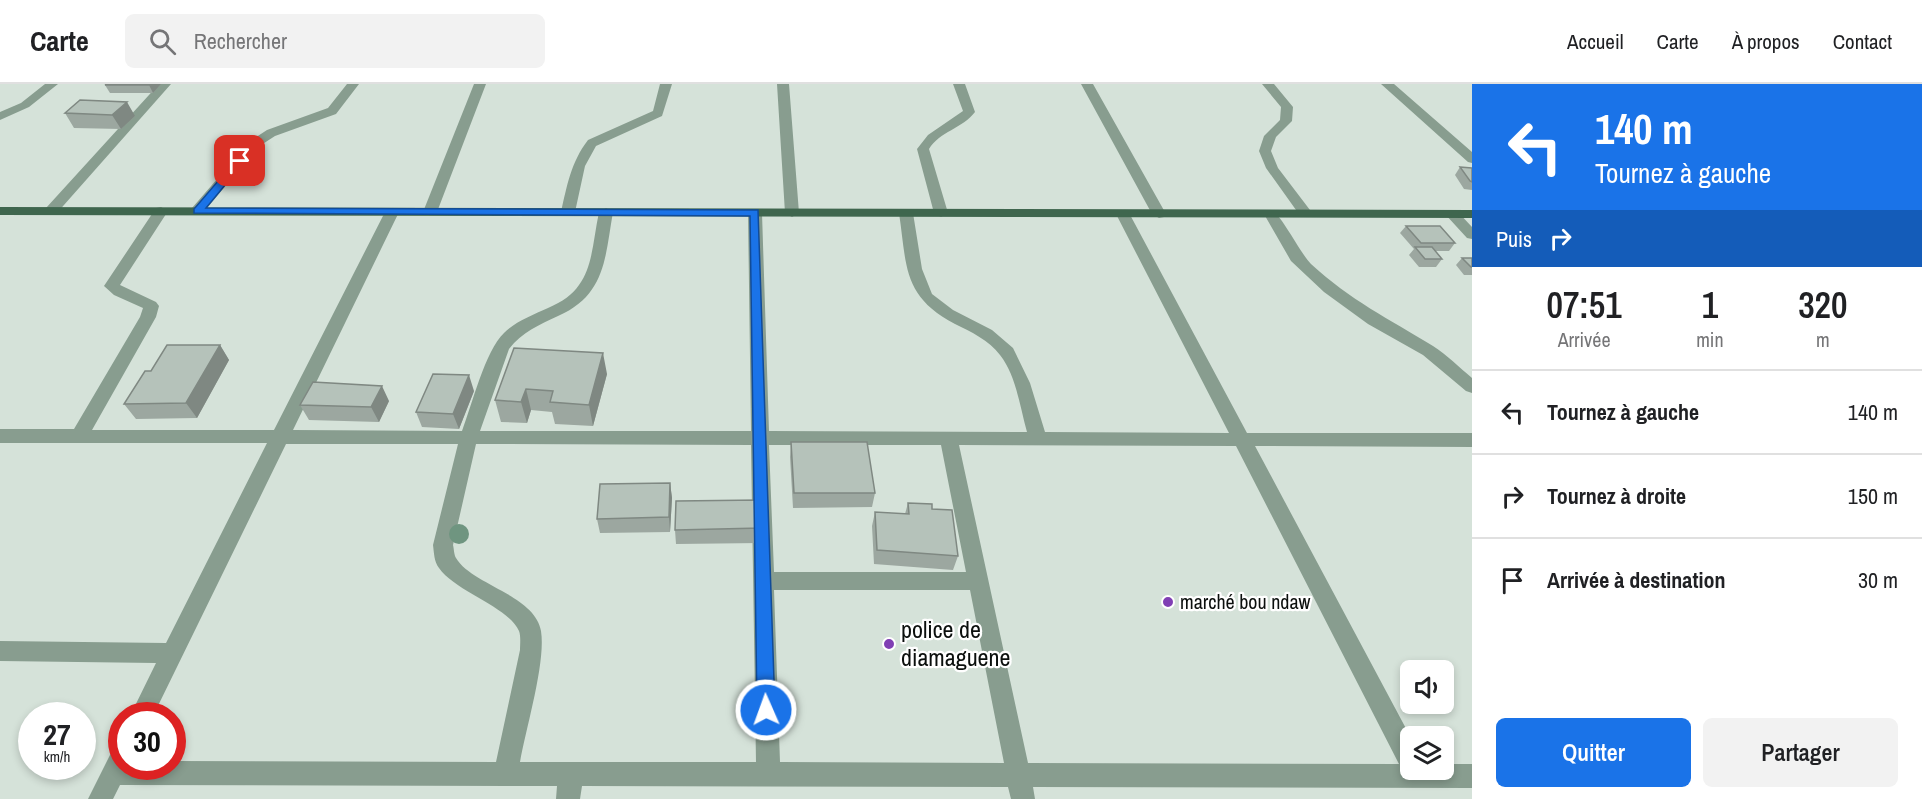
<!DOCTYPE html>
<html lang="fr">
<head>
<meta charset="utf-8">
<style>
	body { margin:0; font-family:"Archivo Narrow",sans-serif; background:#f2f2f2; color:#202124; height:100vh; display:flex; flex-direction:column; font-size:22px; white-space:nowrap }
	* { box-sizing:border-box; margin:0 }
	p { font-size:20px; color:#757577 }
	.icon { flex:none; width:33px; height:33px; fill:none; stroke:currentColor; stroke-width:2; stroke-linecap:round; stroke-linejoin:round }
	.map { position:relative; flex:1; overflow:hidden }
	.drawer { display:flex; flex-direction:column; background:#fff; width:450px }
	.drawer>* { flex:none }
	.banner { background:#1a73e8; color:#fff; overflow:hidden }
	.controls { position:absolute; left:1400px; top:576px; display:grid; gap:12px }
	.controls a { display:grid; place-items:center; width:54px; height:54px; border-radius:9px; background:#fff; box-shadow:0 3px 9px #0003; font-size:30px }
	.speed { position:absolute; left:18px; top:618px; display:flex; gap:12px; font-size:30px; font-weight:700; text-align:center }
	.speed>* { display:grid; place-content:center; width:78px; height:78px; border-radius:50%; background:#fff; box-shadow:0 3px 9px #0003; line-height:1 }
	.speed small { font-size:15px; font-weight:400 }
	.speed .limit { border:9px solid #d22; background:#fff; color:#111 }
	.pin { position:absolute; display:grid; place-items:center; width:51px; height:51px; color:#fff; margin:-26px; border-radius:12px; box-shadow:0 3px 9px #0006 }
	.me { position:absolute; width:66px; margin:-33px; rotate:358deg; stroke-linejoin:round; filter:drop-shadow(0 0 4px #0008) }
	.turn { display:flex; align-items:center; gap:21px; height:126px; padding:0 24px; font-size:27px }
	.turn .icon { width:78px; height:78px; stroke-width:2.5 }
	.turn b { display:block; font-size:42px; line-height:51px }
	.then { display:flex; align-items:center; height:57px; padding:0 24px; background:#0003; gap:12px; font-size:22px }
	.eta { display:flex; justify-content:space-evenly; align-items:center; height:102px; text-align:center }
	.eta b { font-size:36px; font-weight:600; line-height:42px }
	.cta { display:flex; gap:12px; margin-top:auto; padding:12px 24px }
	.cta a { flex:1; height:69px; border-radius:9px; background:#1a73e8; color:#fff; font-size:24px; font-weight:600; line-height:69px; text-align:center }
	.cta a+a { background:#f2f2f2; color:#202124 }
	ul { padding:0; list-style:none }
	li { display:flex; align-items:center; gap:18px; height:84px; padding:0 24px; border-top:2px solid #e0e0e0 }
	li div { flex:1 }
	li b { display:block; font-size:22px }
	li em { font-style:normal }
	header { display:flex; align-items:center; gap:36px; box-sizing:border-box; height:84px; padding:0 30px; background:#fff; border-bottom:2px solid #e0e0e0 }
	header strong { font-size:28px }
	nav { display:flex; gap:33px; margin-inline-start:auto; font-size:21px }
	.search { width:420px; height:54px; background:#f2f2f2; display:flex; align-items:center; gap:15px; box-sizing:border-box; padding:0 21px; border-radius:9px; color:#757577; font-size:22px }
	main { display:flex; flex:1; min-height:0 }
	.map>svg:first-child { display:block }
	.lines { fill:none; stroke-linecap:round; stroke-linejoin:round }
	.minor { fill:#889d8f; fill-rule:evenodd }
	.major { fill:#3f664e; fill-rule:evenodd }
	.tree { fill:#6f9580 }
	.wall { fill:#9ca7a0 }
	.shaded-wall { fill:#7f8882 }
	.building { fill:#b5c2ba; stroke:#7f8882; stroke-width:1.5 }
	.route { fill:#1a73e8; stroke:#114b97; stroke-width:1.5 }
	.poi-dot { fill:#803fb4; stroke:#fff; stroke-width:2 }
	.labels { text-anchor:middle; stroke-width:4.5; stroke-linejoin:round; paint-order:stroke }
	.poi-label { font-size:20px; fill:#0b0f0d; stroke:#fff; text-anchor:start }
	.near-poi-label { font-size:24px; fill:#0b0f0d; stroke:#fff; text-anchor:start }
</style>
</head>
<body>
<header>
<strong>Carte</strong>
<div class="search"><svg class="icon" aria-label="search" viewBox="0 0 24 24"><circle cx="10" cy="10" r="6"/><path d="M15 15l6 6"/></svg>Rechercher</div>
<nav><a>Accueil</a><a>Carte</a><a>À propos</a><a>Contact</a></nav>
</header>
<main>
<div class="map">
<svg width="1472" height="715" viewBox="0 0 1472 715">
	<rect width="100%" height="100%" fill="#d5e2d9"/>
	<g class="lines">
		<!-- minor -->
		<path class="minor" d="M45 0H58L29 23 0 36V28L21 19Z
			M159 0H171L56 130H46L44 127 46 124Z
			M347 0H359L336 30 275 52 258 63 202 130H192L190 127 192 124 250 57 267 46 328 24Z
			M474 0H486L437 128 435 131H425L423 128Z
			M660 0H672L662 32 596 62 585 82 575 128 573 131H563L561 128C567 102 571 78 588 56L653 27Z
			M777 0H789L799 129 792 133 785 129Z
			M953 0H965L975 28C963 44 939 48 929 65L948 129 941 133 934 129 917 65 928 51 963 27Z
			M1081 0H1093L1166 130 1164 133 1159 134 1152 130Z
			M1262 0H1274L1293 23 1292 37 1276 53 1271 67 1278 84 1313 130 1311 133H1301L1266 84 1259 67 1264 52 1280 36 1281 23Z
			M1381 0H1394L1472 68V79L1468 78Z
			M161 123 168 127 120 201 156 218 159 222 156 233 92 346H274L385 128 392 124 399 128 293 346 462 347C472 321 485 267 504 249 516 237 533 231 548 224 594 205 590 171 599 128L606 124 613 128C605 173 606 211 558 232 539 241 522 248 509 265L480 347H751L748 129 755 125 762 129 769 347 1027 348C1020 323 1016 291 1000 271 989 256 971 248 955 240 902 212 907 182 899 129L906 125 913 129 922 185 932 210 953 226 992 246 1013 264 1030 299 1045 348 1229 349 1116 130 1123 126 1128 127 1247 349H1472V363L1255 362 1410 652V686H1443V680H1472V704L1033 703 1035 715H1011L1008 703 582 702 580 715H556L557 702 120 701 113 715H88L114 663 122 659V682H172V677L496 678 520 566C520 561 521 552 519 547 509 523 456 508 439 484 434 478 434 468 433 461L458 360H286L153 632H130L156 579 0 577V557L166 559 267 359H0V345H74L140 233 143 224 114 211 104 202 156 124ZM476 360 751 361 756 678H520C526 644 546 578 541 547 535 511 472 501 456 474 454 471 454 465 453 461ZM769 361H941L966 488H774ZM959 361 1236 362 1399 680 1028 679ZM774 506H970L1004 679 780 678Z
			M1271 126C1280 128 1300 169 1311 180 1350 216 1389 235 1433 262 1447 271 1459 283 1472 294V309L1466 307 1423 271 1368 240 1324 208 1291 177 1264 130Z
			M1452 126 1457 127 1472 143V155L1467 154 1445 130Z"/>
		<!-- major -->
		<path class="major" d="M0 123 1472 126V134L0 131Z"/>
	</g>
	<!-- trees -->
	<circle class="tree" cx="459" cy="450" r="10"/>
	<!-- wall -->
	<path class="wall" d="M107 0H161L153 9H110L105 1Z
		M80 16 135 32 121 45 74 44 65 29Z
		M1460 83 1472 84V106L1464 105 1455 91Z
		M1406 142 1455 159 1449 167H1435L1442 175 1436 183H1419L1409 171 1414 165 1400 149Z
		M1462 174H1472V191H1464L1456 181Z
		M220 261 229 276 197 334 136 335 124 320 151 287Z
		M514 264 607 290 593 342 555 340 552 328 531 326 527 339 501 338 495 316Z
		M474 307 459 345 422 343 416 328Z
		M389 317 379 338 309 336 300 321Z
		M791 358 875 409 872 423 793 424 790 373Z
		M670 399 672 414 670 448 600 449 597 435Z
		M908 419 932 425 958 472 953 486 874 480 872 442 875 428 905 430Z
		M761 444V459L676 460 675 446Z"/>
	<!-- shaded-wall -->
	<path class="shaded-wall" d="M150 0H161L153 9 149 1Z
		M127 18 135 32 121 45 112 31Z
		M220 261 229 276 197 334 186 319Z
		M603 269 607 290 593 342 589 321Z
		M469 291 474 307 459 345 453 330Z
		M382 302 389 317 379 338 371 323Z
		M526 305 531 326 527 339 521 318Z
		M670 399 672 414 670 448 669 433Z"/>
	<!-- building -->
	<path class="building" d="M107 0H150L149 1H105Z
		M80 16 127 18 112 31 65 29Z
		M1460 83 1472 84V98L1470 97Z
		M1406 142H1440L1455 159H1421Z
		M1415 163H1432L1442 175H1425Z
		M1462 174H1472V183H1471Z
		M167 261H220L186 319 124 320 145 287H151Z
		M514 264 603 269 589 321 550 318 553 307 526 305 521 318 495 316Z
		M433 290 469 291 453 330 416 328Z
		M313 298 382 302 371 323 300 321Z
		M791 358H867L875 409H794Z
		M670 399 669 433 597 435 600 400Z
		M760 416 761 444 675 446 676 417Z
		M908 419 932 420V425L952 426 958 472 877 466 875 428 909 430Z"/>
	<!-- route -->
	<path class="route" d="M237 75 245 77 206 124 758 126 775 626 772 632 766 635 760 632 757 626 750 132 194 129V125Z"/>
	<!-- markers -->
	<g class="poi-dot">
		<circle cx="1168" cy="518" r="6"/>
		<circle cx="889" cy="560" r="6"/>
	</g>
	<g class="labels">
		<!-- poi labels -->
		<g class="poi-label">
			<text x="1180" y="525">marché bou ndaw</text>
		</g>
		<!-- near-poi labels -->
		<g class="near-poi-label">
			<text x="901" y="554">police de<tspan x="901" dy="28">diamaguene</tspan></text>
		</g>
	</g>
</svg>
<div class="controls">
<a><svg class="icon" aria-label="sound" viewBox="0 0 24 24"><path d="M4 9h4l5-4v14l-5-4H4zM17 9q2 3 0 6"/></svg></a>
<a><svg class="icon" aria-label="layers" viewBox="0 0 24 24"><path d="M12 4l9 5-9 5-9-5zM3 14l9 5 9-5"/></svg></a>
</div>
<div class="speed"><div>27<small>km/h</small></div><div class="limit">30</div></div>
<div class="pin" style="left:240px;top:77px;background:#d93025"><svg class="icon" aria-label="arrive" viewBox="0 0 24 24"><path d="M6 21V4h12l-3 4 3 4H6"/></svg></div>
<svg class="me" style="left:766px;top:626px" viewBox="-20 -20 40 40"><circle r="17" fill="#1a73e8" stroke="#fff" stroke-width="3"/><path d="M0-11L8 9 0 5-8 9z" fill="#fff"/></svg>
</div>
<section class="drawer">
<div class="banner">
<div class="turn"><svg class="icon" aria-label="left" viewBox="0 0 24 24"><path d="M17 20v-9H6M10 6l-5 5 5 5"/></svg><div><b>140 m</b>Tournez à gauche</div></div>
<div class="then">Puis<svg class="icon" aria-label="right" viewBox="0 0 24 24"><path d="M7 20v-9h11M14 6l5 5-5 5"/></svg></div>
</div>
<div class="eta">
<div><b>07:51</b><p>Arrivée</p></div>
<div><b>1</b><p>min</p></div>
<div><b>320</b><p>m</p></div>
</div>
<ul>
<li><svg class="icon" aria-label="left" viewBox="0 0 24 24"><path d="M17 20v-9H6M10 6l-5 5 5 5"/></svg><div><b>Tournez à gauche</b></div><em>140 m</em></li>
<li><svg class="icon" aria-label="right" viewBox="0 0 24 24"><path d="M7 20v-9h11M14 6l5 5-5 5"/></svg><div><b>Tournez à droite</b></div><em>150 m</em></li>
<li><svg class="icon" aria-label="arrive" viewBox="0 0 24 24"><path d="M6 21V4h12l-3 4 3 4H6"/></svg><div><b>Arrivée à destination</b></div><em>30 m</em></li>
</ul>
<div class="cta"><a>Quitter</a><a>Partager</a></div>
</section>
</main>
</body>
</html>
